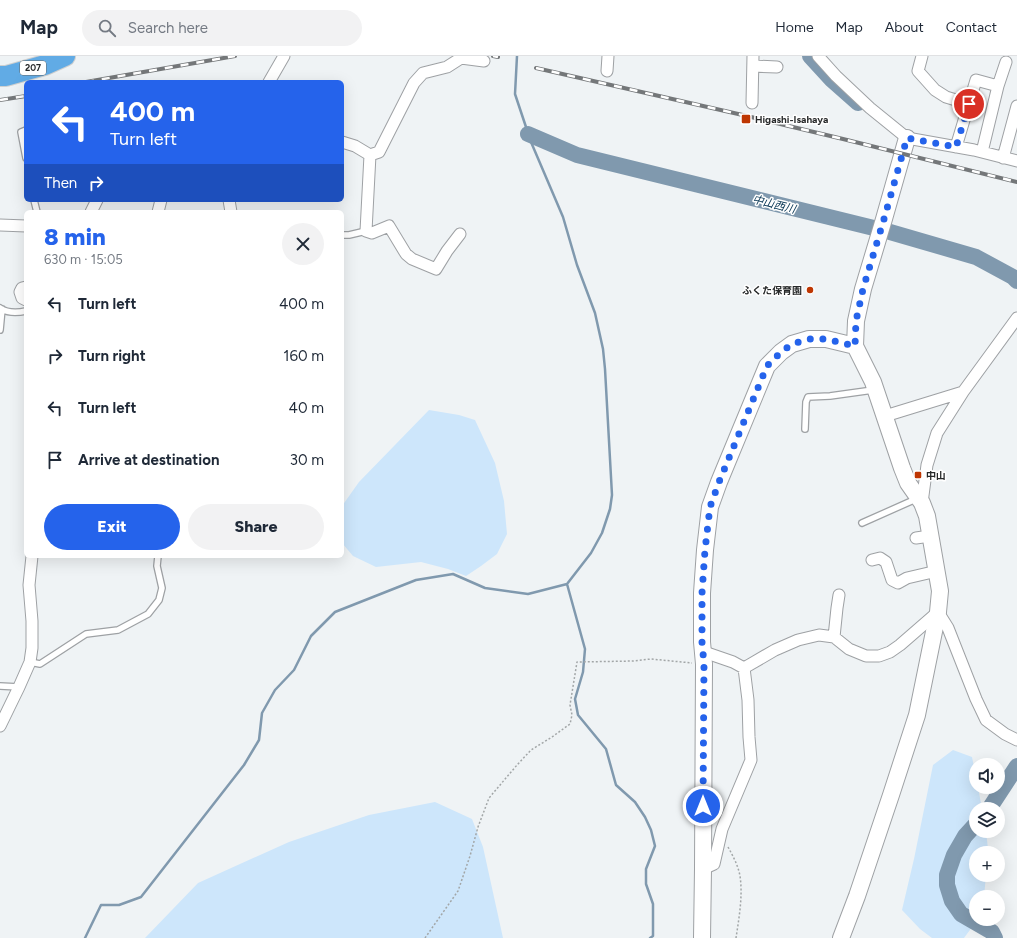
<!DOCTYPE html>
<html lang="en">
<head>
<meta charset="utf-8">
<style>
	body { margin:0; font-family:Figtree,"Noto Sans JP",sans-serif; background:#f2f2f3; color:#1f2937; height:100vh; display:flex; flex-direction:column; font-size:15px; white-space:nowrap }
	* { box-sizing:border-box; margin:0 }
	p { font-size:13px; color:#747a83 }
	.icon { flex:none; width:22px; height:22px; fill:none; stroke:currentColor; stroke-width:2; stroke-linecap:round; stroke-linejoin:round }
	.map { position:relative; flex:1; overflow:hidden }
	.sheet { position:absolute; left:24px; top:154px; width:320px; height:348px; display:flex; flex-direction:column; background:#fff; border-radius:6px; box-shadow:0 4px 16px #0002 }
	.sheet>* { flex:none }
	.banner { position:absolute; left:24px; top:24px; width:320px; height:122px; border-radius:6px; box-shadow:0 4px 16px #0002; background:#2563eb; color:#fff; overflow:hidden }
	.buttons { position:absolute; left:969px; top:702px; display:grid; gap:8px }
	.buttons a { display:grid; place-items:center; width:36px; height:36px; border-radius:50%; background:#fff; box-shadow:0 4px 16px #0002; font-size:20px }
	.pin { position:absolute; display:grid; place-items:center; width:34px; height:34px; color:#fff; margin:-17px; border:2px solid #fff; border-radius:50%; box-shadow:0 1px 4px #0007 }
	.me { position:absolute; width:44px; margin:-22px; rotate:0deg; stroke-linejoin:round; filter:drop-shadow(0 0 3px #0008) }
	.turn { display:flex; align-items:center; gap:14px; height:84px; padding:0 20px; font-size:18px }
	.turn .icon { width:52px; height:52px; stroke-width:2.5 }
	.turn b { display:block; font-size:28px; line-height:34px }
	.then { display:flex; align-items:center; height:38px; padding:0 20px; background:#0003; gap:8px; font-size:15px }
	.round { display:grid; place-items:center; flex:none; width:42px; height:42px; border-radius:21px; background:#f2f2f3 }
	.overview { display:flex; align-items:center; justify-content:space-between; height:68px; padding:0 20px }
	h1 { font-size:24px; font-weight:800; line-height:30px; color:#2563eb }
	.button { display:flex; gap:8px; margin-top:auto; padding:8px 20px }
	.button a { flex:1; height:46px; border-radius:24px; background:#2563eb; color:#fff; font-size:16px; font-weight:800; line-height:46px; text-align:center }
	.button a+a { background:#f2f2f3; color:#1f2937 }
	ul { padding:0; list-style:none }
	li { display:flex; align-items:center; gap:12px; height:52px; padding:0 20px }
	li div { flex:1 }
	li b { display:block; font-size:15px }
	li em { font-style:normal }
	header { display:flex; align-items:center; gap:24px; box-sizing:border-box; height:56px; padding:0 20px; background:#fff; border-bottom:1px solid #e0e1e3 }
	header strong { font-size:19px }
	nav { display:flex; gap:22px; margin-inline-start:auto; font-size:14px }
	.search { width:280px; height:36px; background:#f2f2f3; display:flex; align-items:center; gap:10px; box-sizing:border-box; padding:0 14px; border-radius:22px; color:#747a83; font-size:15px }
	.map>svg:first-child { display:block }
	.green { fill:#cde6fb }
	.lines { fill:none; stroke-linecap:round; stroke-linejoin:round }
	.stream { stroke:#8099ae; stroke-width:2.5 }
	.river { stroke:#8099ae; stroke-width:16 }
	.lane-casing { stroke:#9ea1a4; stroke-width:8 }
	.street-casing { stroke:#9ea1a4; stroke-width:13 }
	.secondary-casing { stroke:#9ea1a4; stroke-width:18 }
	.highway-casing { stroke:#cfd0d0; stroke-width:22 }
	.path { stroke:#a2a6a7; stroke-width:1.5; stroke-dasharray:2 2; stroke-linecap:butt }
	.lane { stroke:#fff; stroke-width:5.5 }
	.street { stroke:#fff; stroke-width:11 }
	.secondary { stroke:#fff; stroke-width:16 }
	.highway { stroke:#61abe5; stroke-width:20 }
	.rail-casing { stroke:#747779; stroke-width:4 }
	.rail { stroke:#fff; stroke-width:2.5; stroke-dasharray:8; stroke-linecap:butt }
	.route { stroke:#2563eb; stroke-width:7; stroke-dasharray:0 12.6 }
	.poi-dot { fill:#be3602; stroke:#fff; stroke-width:1.5 }
	.labels { text-anchor:middle; stroke-width:3; stroke-linejoin:round; paint-order:stroke }
	.shield { fill:#fff; stroke:#676869; stroke-width:1 }
	.shield-label { font-size:9px; font-weight:bold; fill:#262829 }
	.poi-label { font-size:10px; font-weight:bold; fill:#262829; stroke:#fff; text-anchor:start }
	.water-label { font-size:11px; font-style:italic; fill:#033251; stroke:#fff }
</style>
</head>
<body>
<header>
<strong>Map</strong>
<div class="search"><svg class="icon" aria-label="search" viewBox="0 0 24 24"><circle cx="10" cy="10" r="6"/><path d="M15 15l6 6"/></svg>Search here</div>
<nav><a>Home</a><a>Map</a><a>About</a><a>Contact</a></nav>
</header>
<div class="map">
<svg width="1017" height="882" viewBox="0 0 1017 882">
	<rect width="100%" height="100%" fill="#eff3f5"/>
	<!-- green -->
	<path class="green" d="M429 354 459 359 475 364 495 407 504 445 507 478 497 498 481 510 466 520 448 513 421 506 376 511 353 500 342 487V450L359 426Z
		M953 694 972 701 976 721V731H978L982 753H976V775H986L988 793V797H976V819H986L984 841H976V863H978L964 882H932L920 873 902 854 914 803 933 709Z
		M435 746 472 763 483 791 503 882H145L198 827 289 786 369 759Z"/>
	<g class="lines">
		<!-- stream -->
		<path class="stream" d="M567 528 585 593 583 616 575 643 578 659 606 693 616 729 635 746 645 761 651 774 655 790 646 813V828L653 848V880L650 882
			M85 882 101 849H119L141 841 244 709 259 684 262 657 275 634 294 614 311 580 335 556 416 524 453 518 485 532 528 538 567 528 591 497 602 477 610 453 612 439 605 313 603 293 595 257 577 209 563 161 531 86 515 38 517 0"/>
		<!-- river -->
		<path class="river" d="M810 0 832 24 858 47
			M528 78 577 99 890 176 976 201 1013 221 1017 225
			M989 753 1017 710
			M976 768 965 780 954 799 947 819V829L952 845 961 858 992 876 995 882"/>
		<defs>
			<path id="lane" d="M26 74 21 76 26 102
				M34 144 37 156
				M342 179H349L366 175
				M0 252C7 257 17 257 26 255
				M0 274 2 253
				M805 373 806 346 808 341 830 340 873 334
				M862 467 916 443
				M30 606 40 608 86 578 118 574 148 558 159 544 162 532 157 510 158 500
				M0 630 19 631"/>
			<path id="street" d="M818 0 836 20 870 52 907 82 974 94 1017 105
				M922 0 918 15 935 34 946 41 969 48
				M753 10 777 11
				M607 15 608 0
				M269 26 284 0
				M752 47 753 0
				M342 86 355 90 370 99 366 175 372 177 389 170 406 198 412 203 436 213 447 195 460 178
				M956 91 976 24 998 30
				M982 96 998 30 1006 6
				M370 99 379 96 414 27 423 17 447 11 461 2 484 5
				M1003 102 1017 50
				M229 144 231 156
				M91 156 97 144
				M158 156 161 144
				M0 169 26 170
				M26 231 22 232 20 236 22 242 26 244
				M885 360 963 336
				M922 447 927 409 937 377 963 336 1017 262
				M916 482 930 480
				M872 504 880 502 886 506 892 524 898 527 907 522 937 515
				M834 581 837 552 839 539
				M744 612 775 594 798 584 819 579 834 581 849 593 866 600H879L890 596 900 589 938 556 948 572 976 643 986 664 1005 678 1017 684
				M0 670 19 631 30 606 32 592V565L29 529 32 500
				M703 813 714 808 722 773 751 704 749 681 748 644 744 612 733 606 704 596"/>
			<path id="secondary" d="M702 882 703 813 704 608 702 586V537L705 494 710 451 719 426 767 310 781 296 792 288 809 283H826L855 290
				M841 882 857 840 891 739 917 659 938 556 940 535 927 460 922 447 908 427 902 412 873 326 855 290 856 265 863 233 884 163 907 82"/>
			<path id="highway" d="M0 20H6L45 9 65 0"/>
		</defs>
		<!-- lane casing -->
		<use href="#lane" class="lane-casing"/>
		<!-- street casing -->
		<use href="#street" class="street-casing"/>
		<!-- secondary casing -->
		<use href="#secondary" class="secondary-casing"/>
		<!-- highway casing -->
		<use href="#highway" class="highway-casing"/>
		<!-- path -->
		<path class="path" d="M728 791C733 800 738 809 740 820 743 840 739 862 736 882
			M425 882 458 835 470 800 478 771 489 742 517 709 531 694 552 681 570 668 572 659 570 649 577 606 633 605 651 603 692 607"/>
		<!-- lane -->
		<use href="#lane" class="lane"/>
		<!-- street -->
		<use href="#street" class="street"/>
		<!-- secondary -->
		<use href="#secondary" class="secondary"/>
		<!-- highway -->
		<use href="#highway" class="highway"/>
		<defs>
			<path id="rail" d="M493 0 498 1
				M536 12 747 60 843 83 1017 126
				M86 26 235 0
				M0 44 26 40"/>
		</defs>
		<!-- rail casing -->
		<use href="#rail" class="rail-casing"/>
		<!-- rail -->
		<use href="#rail" class="rail"/>
	</g>
	<g class="lines">
		<!-- route -->
		<path class="route" d="M703 750 704 608 702 586V537L705 494 710 451 719 426 767 310 781 296 792 288 809 283H826L855 290 856 265 863 233 884 163 907 82 956 91 969 48"/>
	</g>
	<!-- markers -->
	<g class="poi-dot">
		<rect x="741" y="58" width="10" height="10" rx="2"/>
		<circle cx="810" cy="234" r="4"/>
		<rect x="914" y="415" width="8" height="8" rx="2"/>
	</g>
	<g class="labels">
		<!-- shield labels -->
		<rect class="shield" x="20" y="5" width="26" height="14" rx="3"/>
		<g class="shield-label">
			<text x="33" y="15">207</text>
		</g>
		<!-- poi labels -->
		<g class="poi-label">
			<text x="755" y="67">Higashi-Isahaya</text>
			<text x="802" y="238" text-anchor="end">ふくた保育園</text>
			<text x="926" y="423">中山</text>
		</g>
		<!-- water labels -->
		<g class="water-label">
			<text transform="translate(774 148) rotate(14)" y="4">中山西川</text>
		</g>
	</g>
</svg>
<div class="buttons">
<a><svg class="icon" aria-label="sound" viewBox="0 0 24 24"><path d="M4 9h4l5-4v14l-5-4H4zM17 9q2 3 0 6"/></svg></a>
<a><svg class="icon" aria-label="layers" viewBox="0 0 24 24"><path d="M12 4l9 5-9 5-9-5zM3 14l9 5 9-5"/></svg></a>
<a>+</a>
<a>−</a>
</div>
<div class="pin" style="left:969px;top:48px;background:#d93025"><svg class="icon" aria-label="arrive" viewBox="0 0 24 24"><path d="M6 21V4h12l-3 4 3 4H6"/></svg></div>
<svg class="me" style="left:703px;top:750px" viewBox="-20 -20 40 40"><circle r="17" fill="#2563eb" stroke="#fff" stroke-width="3"/><path d="M0-11L8 9 0 5-8 9z" fill="#fff"/></svg>
<div class="banner">
<div class="turn"><svg class="icon" aria-label="left" viewBox="0 0 24 24"><path d="M17 20v-9H6M10 6l-5 5 5 5"/></svg><div><b>400 m</b>Turn left</div></div>
<div class="then">Then<svg class="icon" aria-label="right" viewBox="0 0 24 24"><path d="M7 20v-9h11M14 6l5 5-5 5"/></svg></div>
</div>
<section class="sheet">
<div class="overview"><div><h1>8 min</h1><p>630 m · 15:05</p></div><a class="round"><svg class="icon" aria-label="close" viewBox="0 0 24 24"><path d="M6 6l12 12M18 6L6 18"/></svg></a></div>
<ul>
<li><svg class="icon" aria-label="left" viewBox="0 0 24 24"><path d="M17 20v-9H6M10 6l-5 5 5 5"/></svg><div><b>Turn left</b></div><em>400 m</em></li>
<li><svg class="icon" aria-label="right" viewBox="0 0 24 24"><path d="M7 20v-9h11M14 6l5 5-5 5"/></svg><div><b>Turn right</b></div><em>160 m</em></li>
<li><svg class="icon" aria-label="left" viewBox="0 0 24 24"><path d="M17 20v-9H6M10 6l-5 5 5 5"/></svg><div><b>Turn left</b></div><em>40 m</em></li>
<li><svg class="icon" aria-label="arrive" viewBox="0 0 24 24"><path d="M6 21V4h12l-3 4 3 4H6"/></svg><div><b>Arrive at destination</b></div><em>30 m</em></li>
</ul>
<div class="button"><a>Exit</a><a>Share</a></div>
</section>
</div>
</body>
</html>
